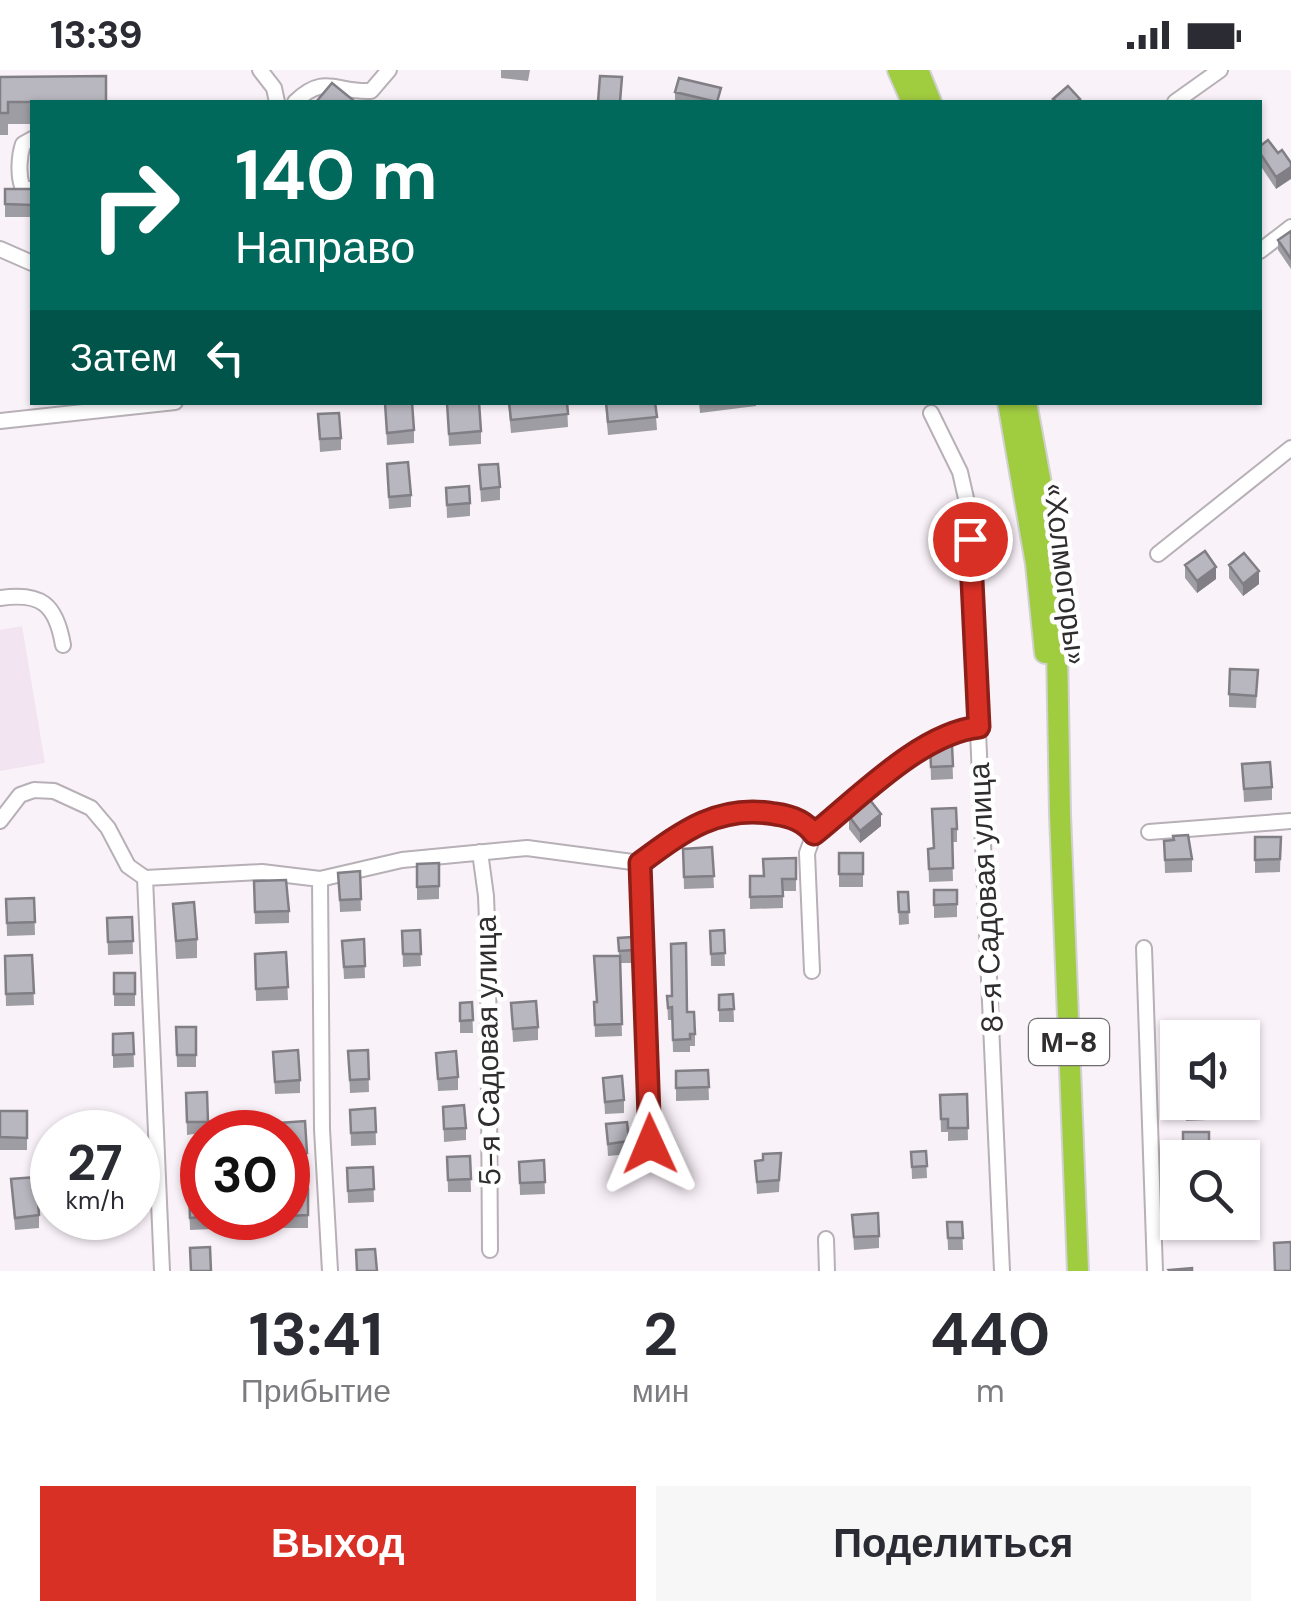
<!DOCTYPE html>
<html lang="ru">
<head>
<meta charset="utf-8">
<style>
	body { margin:0; font-family:"DM Sans",sans-serif; background:#f7f7f7; color:#2b2b33; height:100vh; display:flex; flex-direction:column; font-size:38px; white-space:nowrap }
	* { box-sizing:border-box; margin:0 }
	p { font-size:32px; color:#7c7c81 }
	.icon { flex:none; width:55px; height:55px; fill:none; stroke:currentColor; stroke-width:2; stroke-linecap:round; stroke-linejoin:round }
	.map { position:relative; height:1201px; overflow:hidden }
	.panel { display:flex; flex-direction:column; background:#fff; flex:1 }
	.panel>* { flex:none }
	.top-card { position:absolute; left:30px; top:30px; width:1232px; height:305px; border-radius:0px; box-shadow:0 2px 8px #0004; background:#00695c; color:#fff; overflow:hidden }
	.controls { position:absolute; left:1160px; top:950px; display:grid; gap:20px }
	.controls a { display:grid; place-items:center; width:100px; height:100px; border-radius:0px; background:#fff; box-shadow:0 2px 8px #0004; font-size:50px }
	.speed { position:absolute; left:30px; top:1040px; display:flex; gap:20px; font-size:50px; font-weight:700; text-align:center }
	.speed>* { display:grid; place-content:center; width:130px; height:130px; border-radius:50%; background:#fff; box-shadow:0 2px 8px #0004; line-height:1 }
	.speed small { font-size:25px; font-weight:400 }
	.speed .limit { border:15px solid #d22; background:#fff; color:#111 }
	.pin { position:absolute; display:grid; place-items:center; width:85px; height:85px; color:#fff; margin:-42px; border:5px solid #fff; border-radius:50%; box-shadow:0 2px 10px #0007 }
	.me { position:absolute; width:110px; margin:-55px; rotate:359deg; stroke-linejoin:round; filter:drop-shadow(0 0 8px #0008) }
	.turn { display:flex; align-items:center; gap:35px; height:210px; padding:0 40px; font-size:45px }
	.turn .icon { width:130px; height:130px; stroke-width:2.5 }
	.turn b { display:block; font-size:70px; line-height:85px }
	.then { display:flex; align-items:center; height:95px; padding:0 40px; background:#0003; gap:20px; font-size:38px }
	.eta { display:flex; justify-content:space-evenly; align-items:center; height:170px; text-align:center }
	.eta b { font-size:60px; font-weight:700; line-height:70px }
	.cta { display:flex; gap:20px; margin-top:auto; padding:20px 40px }
	.cta a { flex:1; height:115px; border-radius:0px; background:#d93025; color:#fff; font-size:40px; font-weight:700; line-height:115px; text-align:center }
	.cta a+a { background:#f7f7f7; color:#2b2b33 }
	.status { display:flex; justify-content:space-between; align-items:center; height:70px; padding:0 50px; background:#fff; direction:ltr }
	.status svg { height:28px; fill:currentColor }
	.map>svg:first-child { display:block }
	.built { fill:#f2e4f0 }
	.lines { fill:none; stroke-linecap:round; stroke-linejoin:round }
	.minor-casing { stroke:#b7b0b6; stroke-width:18 }
	.highway-casing { stroke:#d1d1d1; stroke-width:24 }
	.minor { stroke:#fff; stroke-width:14 }
	.highway { stroke:#a0cc40; stroke-width:20 }
	.wall { fill:#9e9da3 }
	.shaded-wall { fill:#817f85 }
	.building { fill:#b8b6be; stroke:#817f85; stroke-width:2.5 }
	.route-casing { stroke:#8d1f18; stroke-width:25 }
	.route { stroke:#d93025; stroke-width:18 }
	.labels { text-anchor:middle; stroke-width:9; stroke-linejoin:round; paint-order:stroke }
	.shield { fill:#fff; stroke:#6e6c6d; stroke-width:2.5 }
	.shield-label { font-size:28px; font-weight:bold; fill:#302d2f }
	.street-label { font-size:30px; fill:#302d2f; stroke:#fff }
</style>
</head>
<body>
<div class="status"><b>13:39</b><svg viewBox="0 0 49 12"><path d="M0 12V9h3v3zM5 12V6h3v6zM10 12V3h3v9zM15 12V0h3v12zM26 1h20v11H26zM47 4h2v5h-2z"/></svg></div>
<div class="map">
<svg width="1291" height="1201" viewBox="0 0 1291 1201">
	<rect width="100%" height="100%" fill="#faf2f9"/>
	<!-- built -->
	<path class="built" d="M22 556 45 693 0 701V560Z"/>
	<g class="lines">
		<defs>
			<path id="minor" d="M260 0 274 18 277 32
				M295 32C325 3 336 23 371 21L389 0
				M1175 32 1220 0
				M32 69 23 74C19 86 18 104 22 116L32 121
				M0 179 32 193
				M1260 181 1291 157
				M931 343 960 402 968 437 1002 1201
				M0 351 175 332
				M1158 484 1291 378
				M0 528C41 522 56 534 63 575
				M0 751 20 725 34 720 54 721 91 738 108 758 128 796 145 808 262 802 320 809 402 790 527 778 640 793C682 762 721 734 774 744 791 747 805 751 814 764 860 728 921 663 979 657
				M1149 762 1291 751
				M480 782 486 826 488 877 490 1180
				M640 793 650 1075
				M145 808 162 1201
				M320 809 322 1059 330 1201
				M1144 878 1155 1201
				M812 901 807 783 814 764
				M826 1169 827 1201"/>
			<path id="highway" d="M898 0 912 32
				M918 0 931 32
				M1008 332 1036 494 1045 583
				M1026 332 1044 430 1056 524 1060 744 1078 1201"/>
		</defs>
		<!-- minor casing -->
		<use href="#minor" class="minor-casing"/>
		<!-- highway casing -->
		<use href="#highway" class="highway-casing"/>
		<!-- minor -->
		<use href="#minor" class="minor"/>
		<!-- highway -->
		<use href="#highway" class="highway"/>
	</g>
	<!-- wall -->
	<path class="wall" d="M501 0H530L528 11 501 8Z
		M0 7 32 32V54H8V65H0Z
		M675 22 720 32H675Z
		M1260 76 1278 83 1276 119 1260 95Z
		M5 119H32V147H5Z
		M1291 161V199L1278 180V170Z
		M508 332H567L568 357 511 363Z
		M605 332H655L657 360 608 365Z
		M699 332H756V336L700 343Z
		M385 333 414 360V373L387 375Z
		M447 333 481 361V374L449 376Z
		M318 344 341 368V380L320 382Z
		M387 394 411 425V437L389 439Z
		M479 395 500 417V430L481 432Z
		M446 418 470 433V446L447 448Z
		M1185 495 1216 509 1197 523 1185 508Z
		M1229 495 1259 514 1243 526 1229 508Z
		M1258 600 1256 638 1229 637V624Z
		M930 675H952L953 709 931 710Z
		M1242 694 1272 717V730L1244 732Z
		M932 739 957 759V772H952L953 811 929 812 928 779 933 778Z
		M849 746 881 756 860 773 849 759Z
		M1255 767H1281L1280 802 1255 803Z
		M1174 770 1192 789V802L1165 803 1164 771Z
		M712 777 714 818 684 819 683 779Z
		M839 783H863V817H839Z
		M796 788V821H783V838L750 839V806H763Z
		M439 793V829L417 830V794Z
		M360 801 361 841 340 842 338 803Z
		M254 811 289 841V853L255 854Z
		M934 820H957V847L934 848Z
		M898 822H908L909 854 899 855Z
		M34 828 35 865 7 866 6 829Z
		M173 834 197 869V888L176 889Z
		M132 847 133 884 108 885 107 848Z
		M420 860 421 896 403 897 402 861Z
		M724 860 725 896H711L710 861Z
		M632 867 633 893H620L622 966 595 967 594 932H596L619 886 618 868Z
		M364 869 365 908 344 909 342 871Z
		M286 882 288 930 256 931 255 884Z
		M32 885 34 935 6 936 5 886Z
		M114 903H135V936H114Z
		M733 924 734 952H719V925Z
		M667 926 687 942 695 964V976H690V982H673L672 950H668Z
		M472 932 473 963H460V933Z
		M511 933 538 957V970L513 972Z
		M176 957H196V997H177Z
		M133 963 134 997 113 998V964Z
		M368 980 369 1022 350 1023 348 981Z
		M273 982 300 1010V1023L275 1024Z
		M436 983 458 1007V1020L438 1021Z
		M708 1000 709 1030 676 1031V1001Z
		M603 1008 624 1030V1043L605 1044Z
		M207 1022 208 1062 187 1065 186 1023Z
		M967 1024 968 1070 948 1071V1062H941L940 1025Z
		M1186 1032H1208V1050L1186 1051Z
		M443 1037 466 1058V1070L444 1072Z
		M375 1038 376 1075 351 1076 350 1040Z
		M0 1041H27V1080H0Z
		M305 1051 307 1096H288V1062Z
		M606 1054 629 1071V1084L608 1086Z
		M1183 1062H1209V1088H1183Z
		M926 1081 927 1108 912 1109 911 1082Z
		M781 1083 779 1122 757 1124 755 1091 763 1090Z
		M470 1086 471 1122H448L447 1087Z
		M544 1090 545 1124 520 1125 519 1092Z
		M373 1097 374 1132 348 1133 347 1098Z
		M11 1109 39 1145V1158L15 1160Z
		M308 1119V1158H280V1148H288V1120Z
		M189 1132 202 1148H213V1159L190 1160Z
		M852 1145 879 1166V1178L854 1180Z
		M947 1152H962L963 1180H948Z"/>
	<!-- shaded-wall -->
	<path class="shaded-wall" d="M1291 97V109L1276 119V107Z
		M1216 497V509L1197 523V511Z
		M1259 501V514L1243 526V514Z
		M881 744V756L860 773V761Z"/>
	<!-- building -->
	<path class="building" d="M106 6V32H8V43H0V7Z
		M600 6 622 7 620 32H598Z
		M679 8 721 18 717 32 675 22Z
		M332 13 353 30 351 32H316Z
		M1068 16 1080 29 1076 32H1057L1053 29Z
		M1268 70 1278 83 1282 80 1291 93V97L1276 107 1260 83V76Z
		M5 119H32V135L5 134Z
		M1291 161V189L1278 170Z
		M412 332 414 360 387 363 385 333Z
		M479 332 481 361 449 364 447 333Z
		M509 332H567L568 344 511 350Z
		M606 332H655L657 347 608 352Z
		M339 343 341 368 320 369 318 344Z
		M408 392 411 425 389 427 387 394Z
		M498 394 500 417 481 419 479 395Z
		M469 416 470 433 447 435 446 418Z
		M1205 481 1216 497 1197 511 1185 495Z
		M1244 483 1259 501 1243 514 1229 495Z
		M1230 599 1258 600 1256 626 1229 624Z
		M930 675H952L953 696 931 697Z
		M1270 692 1272 717 1244 719 1242 694Z
		M870 730 881 744 860 761 849 746Z
		M956 738 957 759H952L953 798 929 799 928 779 934 778 932 739Z
		M1188 765 1192 789 1165 790 1164 771 1174 770 1173 766Z
		M1255 767H1281L1280 789 1255 790Z
		M712 777 714 806 684 807 683 779Z
		M839 783H863V804H839Z
		M796 788V809H782L783 826 750 827V806H764L763 789Z
		M439 793V816L417 817V794Z
		M360 801 361 829 340 830 338 803Z
		M286 810 289 841 255 842 254 811Z
		M934 820H957V834L934 835Z
		M898 822H908L909 842H899Z
		M34 828 35 852 7 853 6 829Z
		M194 832 197 869 176 871 173 834Z
		M132 847 133 871 108 872 107 848Z
		M420 860 421 884H403L402 861Z
		M724 860 725 883 711 884 710 861Z
		M632 867 633 880 619 881 618 868Z
		M364 869 365 896 344 897 342 871Z
		M686 873 687 942H694L695 964H690V969L673 970 672 937 668 938 667 926H672L671 874Z
		M286 882 288 917 256 919 255 884Z
		M32 885 34 923 6 924 5 886Z
		M594 886H620L622 954 595 955 594 932H597Z
		M114 903H135V924H114Z
		M733 924 734 939 719 940V925Z
		M536 931 538 957 513 959 511 933Z
		M472 932 473 950 460 951V933Z
		M176 957H196V985H177Z
		M133 963 134 984 113 985V964Z
		M298 980 300 1010 275 1012 273 982Z
		M368 980 369 1009 350 1010 348 981Z
		M456 981 458 1007 438 1009 436 983Z
		M708 1000 709 1017 676 1018V1001Z
		M622 1006 624 1030 605 1032 603 1008Z
		M207 1022 208 1052H187L186 1023Z
		M967 1024 968 1058H948V1049H941L940 1025Z
		M1186 1032H1208V1038L1186 1039Z
		M464 1035 466 1058 444 1059 443 1037Z
		M375 1038 376 1062 351 1063 350 1040Z
		M0 1041H27V1068L0 1067Z
		M305 1051 307 1083 288 1084V1062H279V1053Z
		M627 1052 629 1071 608 1074 606 1054Z
		M1183 1062H1209V1084L1183 1085Z
		M926 1081 927 1096 912 1097 911 1082Z
		M781 1083 779 1110 757 1112 755 1091 763 1090V1084Z
		M470 1086 471 1109 448 1110 447 1087Z
		M544 1090 545 1112 520 1113 519 1092Z
		M373 1097 374 1119 348 1121 347 1098Z
		M36 1107 39 1145 15 1148 11 1109Z
		M189 1119H202V1147L190 1148Z
		M308 1119V1145L288 1146V1120Z
		M878 1143 879 1166 854 1167 852 1145Z
		M947 1152H962L963 1168H948Z
		M1291 1172V1201H1275L1274 1173Z
		M210 1177 211 1201H191L190 1178Z
		M375 1179 377 1201H357L356 1180Z
		M1192 1198V1201H1170L1169 1200Z"/>
	<g class="lines">
		<defs>
			<path id="route" d="M650 1074 640 793C683 761 719 734 775 744 791 746 805 751 814 764 859 728 921 663 979 657L970 469"/>
		</defs>
		<!-- route casing -->
		<use href="#route" class="route-casing"/>
		<!-- route -->
		<use href="#route" class="route"/>
	</g>
	<g class="labels">
		<!-- shield labels -->
		<rect class="shield" x="1029" y="949" width="80" height="46" rx="8"/>
		<g class="shield-label">
			<text x="1069" y="982">М-8</text>
		</g>
		<!-- street labels -->
		<g class="street-label">
			<text transform="translate(1065 504) rotate(83)" y="10">«Холмогоры»</text>
			<text transform="translate(986 828) rotate(-93)" y="10">8-я Садовая улица</text>
			<text transform="translate(488 981) rotate(-91)" y="10">5-я Садовая улица</text>
		</g>
	</g>
</svg>
<div class="controls">
<a><svg class="icon" aria-label="sound" viewBox="0 0 24 24"><path d="M4 9h4l5-4v14l-5-4H4zM17 9q2 3 0 6"/></svg></a>
<a><svg class="icon" aria-label="search" viewBox="0 0 24 24"><circle cx="10" cy="10" r="6"/><path d="M15 15l6 6"/></svg></a>
</div>
<div class="speed"><div>27<small>km/h</small></div><div class="limit">30</div></div>
<div class="pin" style="left:970px;top:469px;background:#d93025"><svg class="icon" aria-label="arrive" viewBox="0 0 24 24"><path d="M6 21V4h12l-3 4 3 4H6"/></svg></div>
<svg class="me" style="left:650px;top:1074px" viewBox="-20 -20 40 40"><path d="M0-17L14 15 0 8-14 15z" fill="#d93025" stroke="#fff" stroke-width="4"/></svg>
<div class="top-card">
<div class="turn"><svg class="icon" aria-label="right" viewBox="0 0 24 24"><path d="M7 20v-9h11M14 6l5 5-5 5"/></svg><div><b>140 m</b>Направо</div></div>
<div class="then">Затем<svg class="icon" aria-label="left" viewBox="0 0 24 24"><path d="M17 20v-9H6M10 6l-5 5 5 5"/></svg></div>
</div>
</div>
<section class="panel">
<div class="eta">
<div><b>13:41</b><p>Прибытие</p></div>
<div><b>2</b><p>мин</p></div>
<div><b>440</b><p>m</p></div>
</div>
<div class="cta"><a>Выход</a><a>Поделиться</a></div>
</section>
</body>
</html>
